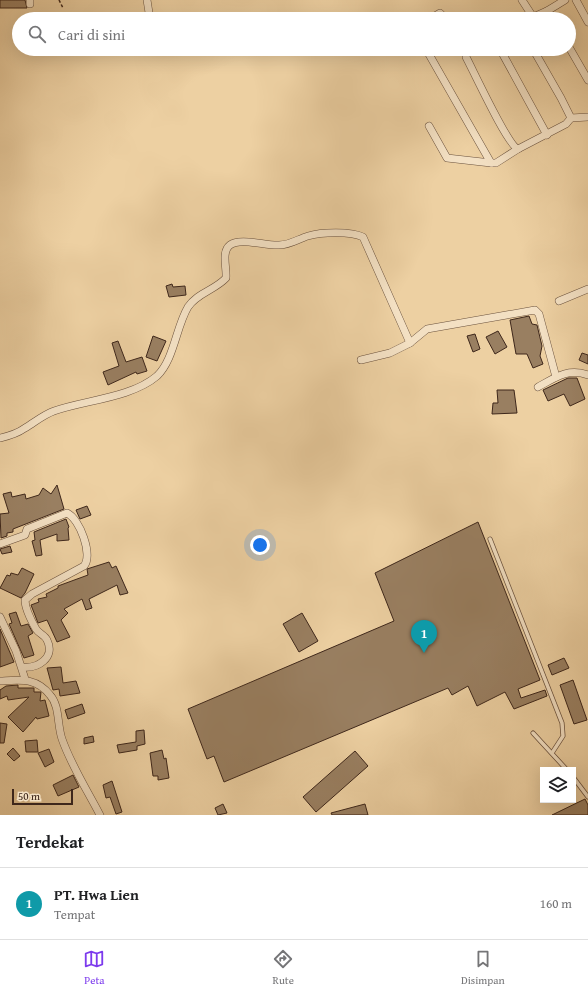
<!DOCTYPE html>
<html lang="id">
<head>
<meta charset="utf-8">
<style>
  :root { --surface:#fff; --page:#f2f2f2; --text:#202124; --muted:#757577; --line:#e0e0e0; --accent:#7c3aed }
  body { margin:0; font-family:"Gentium Book Plus",serif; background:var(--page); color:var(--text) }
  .controls { position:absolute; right:12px; bottom:12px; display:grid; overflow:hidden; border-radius:0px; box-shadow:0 4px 16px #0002 }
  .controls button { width:36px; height:36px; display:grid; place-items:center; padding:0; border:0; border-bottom:1px solid var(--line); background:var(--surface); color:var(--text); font:20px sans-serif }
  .scale { position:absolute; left:12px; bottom:10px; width:61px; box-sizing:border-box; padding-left:4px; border:2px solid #3e271b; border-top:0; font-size:11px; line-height:14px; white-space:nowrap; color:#3e271b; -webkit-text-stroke:3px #f3e0c3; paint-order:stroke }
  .you { position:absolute; left:260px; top:545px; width:14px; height:14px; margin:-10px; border:3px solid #fff; border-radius:50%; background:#1a73e8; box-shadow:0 0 0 6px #1a73e833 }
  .badge { display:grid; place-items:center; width:26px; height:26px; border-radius:50%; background:var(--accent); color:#fff; font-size:13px; font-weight:700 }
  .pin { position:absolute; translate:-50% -33px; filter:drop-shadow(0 1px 2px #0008) }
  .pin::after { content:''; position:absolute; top:21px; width:14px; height:12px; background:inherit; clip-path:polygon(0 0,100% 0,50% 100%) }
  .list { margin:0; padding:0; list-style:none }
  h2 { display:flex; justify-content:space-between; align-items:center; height:52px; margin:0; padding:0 16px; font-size:17px }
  h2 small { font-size:13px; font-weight:400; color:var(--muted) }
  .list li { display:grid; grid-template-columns:26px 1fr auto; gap:12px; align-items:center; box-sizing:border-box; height:72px; padding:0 16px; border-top:1px solid var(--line) }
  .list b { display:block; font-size:15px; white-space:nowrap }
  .list p { margin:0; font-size:13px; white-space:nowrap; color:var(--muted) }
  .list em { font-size:13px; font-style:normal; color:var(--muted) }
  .icon { flex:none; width:22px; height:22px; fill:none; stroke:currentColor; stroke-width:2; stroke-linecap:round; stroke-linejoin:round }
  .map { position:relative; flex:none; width:588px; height:815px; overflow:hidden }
  .search { position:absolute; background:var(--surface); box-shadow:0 4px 16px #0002; left:12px; right:12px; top:12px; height:44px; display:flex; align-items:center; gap:10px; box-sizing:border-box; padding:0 14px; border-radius:22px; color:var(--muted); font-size:15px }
  .sheet { height:124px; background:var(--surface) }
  nav { display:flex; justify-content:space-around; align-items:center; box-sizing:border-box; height:56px; border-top:1px solid var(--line); background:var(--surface); font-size:11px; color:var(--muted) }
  nav a { display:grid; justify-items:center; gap:2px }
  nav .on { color:var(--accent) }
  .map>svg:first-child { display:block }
  .building { fill:#997f61; stroke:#3e271b }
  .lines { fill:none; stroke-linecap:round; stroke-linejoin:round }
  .service-casing { stroke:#6a513d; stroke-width:5 }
  .minor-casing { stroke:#6a513d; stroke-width:8 }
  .path { stroke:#3e271b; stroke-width:1.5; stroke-dasharray:3 2; stroke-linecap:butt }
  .service { stroke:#f3e0c3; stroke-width:3.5 }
  .minor { stroke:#f3e0c3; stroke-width:7 }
</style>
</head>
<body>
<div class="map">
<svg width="588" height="815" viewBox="0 0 588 815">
  <rect width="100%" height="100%" fill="#edd0a2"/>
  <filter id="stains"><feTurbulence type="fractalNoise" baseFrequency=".005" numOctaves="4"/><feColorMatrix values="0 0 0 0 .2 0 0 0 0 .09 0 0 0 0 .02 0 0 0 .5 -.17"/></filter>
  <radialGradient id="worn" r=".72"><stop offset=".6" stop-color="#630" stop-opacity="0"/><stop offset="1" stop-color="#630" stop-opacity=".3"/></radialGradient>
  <g class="building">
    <path d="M 0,0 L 25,0 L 27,8 L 0,8 Z"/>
    <path d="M 172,284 L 173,287 L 185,286 L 186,295 L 169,297 L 166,286 Z"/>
    <path d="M 529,316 L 532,324 L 537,325 L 542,346 L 540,356 L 543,364 L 533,368 L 527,354 L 516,354 L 510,320 Z"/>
    <path d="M 498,331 L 507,347 L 495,354 L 486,337 Z"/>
    <path d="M 475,334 L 480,349 L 473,352 L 467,336 Z"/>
    <path d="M 153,336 L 166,341 L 157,361 L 146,357 Z"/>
    <path d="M 118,341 L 126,362 L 142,357 L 147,371 L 137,374 L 136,372 L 108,385 L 103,372 L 119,366 L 112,343 Z"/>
    <path d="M 582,353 L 588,355 L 588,364 L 579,360 Z"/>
    <path d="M 568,378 L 577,378 L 585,399 L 570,406 L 564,394 L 548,401 L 543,390 Z"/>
    <path d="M 497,390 L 514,390 L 517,413 L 492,414 L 493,403 L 498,403 Z"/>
    <path d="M 57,485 L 64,509 L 13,529 L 13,532 L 7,533 L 7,536 L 1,538 L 0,514 L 9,513 L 3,494 L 11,492 L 12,497 L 25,494 L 26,499 L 39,495 L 43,488 L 51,494 Z"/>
    <path d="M 87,506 L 91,515 L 80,519 L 76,510 Z"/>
    <path d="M 66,519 L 69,527 L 68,528 L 69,540 L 57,541 L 57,534 L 40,540 L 42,555 L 36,556 L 32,541 L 35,540 L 34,532 Z"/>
    <path d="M 478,522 L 540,680 L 518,689 L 521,698 L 545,690 L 547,696 L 514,709 L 505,692 L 477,706 L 468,686 L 452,695 L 448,688 L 224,782 L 214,756 L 207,759 L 188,709 L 394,621 L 375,573 Z"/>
    <path d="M 10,546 L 12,552 L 2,554 L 0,549 Z"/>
    <path d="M 109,562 L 112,568 L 116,566 L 128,593 L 120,595 L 117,585 L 89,599 L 92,608 L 86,610 L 82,599 L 64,609 L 68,613 L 61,620 L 70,637 L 57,642 L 47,620 L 38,623 L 31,605 L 39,602 L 38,599 L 47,597 L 46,594 L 58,588 L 58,586 L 88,575 L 87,569 Z"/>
    <path d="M 22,568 L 34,574 L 25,593 L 21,598 L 0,588 L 7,575 L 10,576 L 11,573 L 18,575 Z"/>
    <path d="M 16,612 L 21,626 L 28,624 L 33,633 L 28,636 L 34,655 L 24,658 L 9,624 L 12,623 L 9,614 Z"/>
    <path d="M 302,613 L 318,641 L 299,652 L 283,624 Z"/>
    <path d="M 0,629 L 14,662 L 0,667 Z"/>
    <path d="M 564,658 L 569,668 L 552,675 L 548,665 Z"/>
    <path d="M 61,667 L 63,683 L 76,681 L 80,693 L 60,696 L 59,689 L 53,690 L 47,668 Z"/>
    <path d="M 573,680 L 587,720 L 574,724 L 560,685 Z"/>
    <path d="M 18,685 L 18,688 L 34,688 L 34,692 L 41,692 L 40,701 L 45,700 L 49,716 L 37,719 L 36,717 L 23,732 L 8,717 L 29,697 L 8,700 L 7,696 L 0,699 L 0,690 L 6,686 Z"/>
    <path d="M 82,704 L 85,713 L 68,719 L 65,710 Z"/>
    <path d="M 0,723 L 7,724 L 4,743 L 0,743 Z"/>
    <path d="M 144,730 L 145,744 L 137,746 L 137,750 L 119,753 L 117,745 L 136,742 L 136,731 Z"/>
    <path d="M 93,736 L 94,742 L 84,744 L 84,738 Z"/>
    <path d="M 37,740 L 38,752 L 26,752 L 25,741 Z"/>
    <path d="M 13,748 L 20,756 L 14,761 L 7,754 Z"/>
    <path d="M 49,749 L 54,762 L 45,767 L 38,753 Z"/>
    <path d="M 162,750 L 164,759 L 166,758 L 169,778 L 158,780 L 158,776 L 153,776 L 150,753 Z"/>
    <path d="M 355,751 L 368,766 L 316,812 L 303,797 Z"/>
    <path d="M 73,775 L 79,787 L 58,796 L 53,785 Z"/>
    <path d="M 112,781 L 122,812 L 116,814 L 110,797 L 106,798 L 103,785 Z"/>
    <path d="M 585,799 L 588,805 L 588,815 L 552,815 Z"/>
    <path d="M 223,804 L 227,813 L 218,815 L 215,808 Z"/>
    <path d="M 365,804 L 368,815 L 332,815 L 331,813 Z"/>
  </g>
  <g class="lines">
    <defs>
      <g id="service">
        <path d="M 490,539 L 562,723 L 563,736 L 552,753"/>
        <path d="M 533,733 L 567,770"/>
        <path d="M 573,777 L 588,797"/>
      </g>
      <g id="minor">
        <path d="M 147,0 L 150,19"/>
        <path d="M 522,0 L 533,17"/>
        <path d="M 576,0 L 588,22"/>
        <path d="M 30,4 L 30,0"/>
        <path d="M 547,11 L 552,19"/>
        <path d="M 430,19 L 440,13 L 446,19"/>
        <path d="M 529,19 L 547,11 L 565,0"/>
        <path d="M 569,47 L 588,80"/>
        <path d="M 426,49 L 491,163 L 496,163 L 518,149"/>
        <path d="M 467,49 L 466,57 C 473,70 508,146 518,149 L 566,124 L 571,118 L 561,98 L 533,49"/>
        <path d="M 500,49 L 547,135"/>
        <path d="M 571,118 L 588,117"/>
        <path d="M 429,126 L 447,158 L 491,163"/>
        <path d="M 559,301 L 588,289"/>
        <path d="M 361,360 L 390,353 L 410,343 L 427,329 L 535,310 L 539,314 L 556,377"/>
        <path d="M 538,387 C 556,377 568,368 588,375"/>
        <path d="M 0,438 C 9,436 18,433 25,428 C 35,422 43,415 54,411 C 85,400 131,398 157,376 C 174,360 176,327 188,307 C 197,293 215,290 226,278 C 227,268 221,252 230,245 C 240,237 266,246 279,245 C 290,245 298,239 308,236 C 321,232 351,231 363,237 L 410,343"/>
        <path d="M 0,544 L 25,535 L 27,529 L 67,513 C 80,519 93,555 84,566 L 32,594 L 25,600 C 25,609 32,622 36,629 C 39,634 45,635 47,640 C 56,658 37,669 22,667"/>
        <path d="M 0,617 L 16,651 L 25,679"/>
        <path d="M 0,681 C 20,680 36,677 50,695 C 60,706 57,725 62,739 C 71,765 87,790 100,815"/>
      </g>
    </defs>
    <use href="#service" class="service-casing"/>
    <use href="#minor" class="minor-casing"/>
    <path class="path" d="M 59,0 L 63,8"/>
    <use href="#service" class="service"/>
    <use href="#minor" class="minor"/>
  </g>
  <rect width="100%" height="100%" filter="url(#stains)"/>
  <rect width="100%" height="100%" fill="url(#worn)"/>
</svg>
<div class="controls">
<button><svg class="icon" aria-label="layers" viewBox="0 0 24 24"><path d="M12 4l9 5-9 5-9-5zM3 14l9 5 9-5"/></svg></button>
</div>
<div class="scale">50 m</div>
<div class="you"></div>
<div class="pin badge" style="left:424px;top:653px;background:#0f9aa8">1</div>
<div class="search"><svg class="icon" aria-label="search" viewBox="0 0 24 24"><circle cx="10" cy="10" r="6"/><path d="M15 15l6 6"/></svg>Cari di sini</div>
</div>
<section class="sheet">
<h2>Terdekat<small></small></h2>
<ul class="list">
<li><span class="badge" style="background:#0f9aa8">1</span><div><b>PT. Hwa Lien</b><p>Tempat</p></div><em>160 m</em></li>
</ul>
</section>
<nav>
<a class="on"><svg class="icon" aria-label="map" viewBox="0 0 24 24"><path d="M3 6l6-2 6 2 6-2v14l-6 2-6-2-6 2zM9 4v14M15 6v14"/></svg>Peta</a>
<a><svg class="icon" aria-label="directions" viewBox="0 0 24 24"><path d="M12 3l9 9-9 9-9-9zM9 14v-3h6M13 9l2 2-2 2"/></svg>Rute</a>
<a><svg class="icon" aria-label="saved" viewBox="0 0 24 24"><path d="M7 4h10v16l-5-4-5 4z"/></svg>Disimpan</a>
</nav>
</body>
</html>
